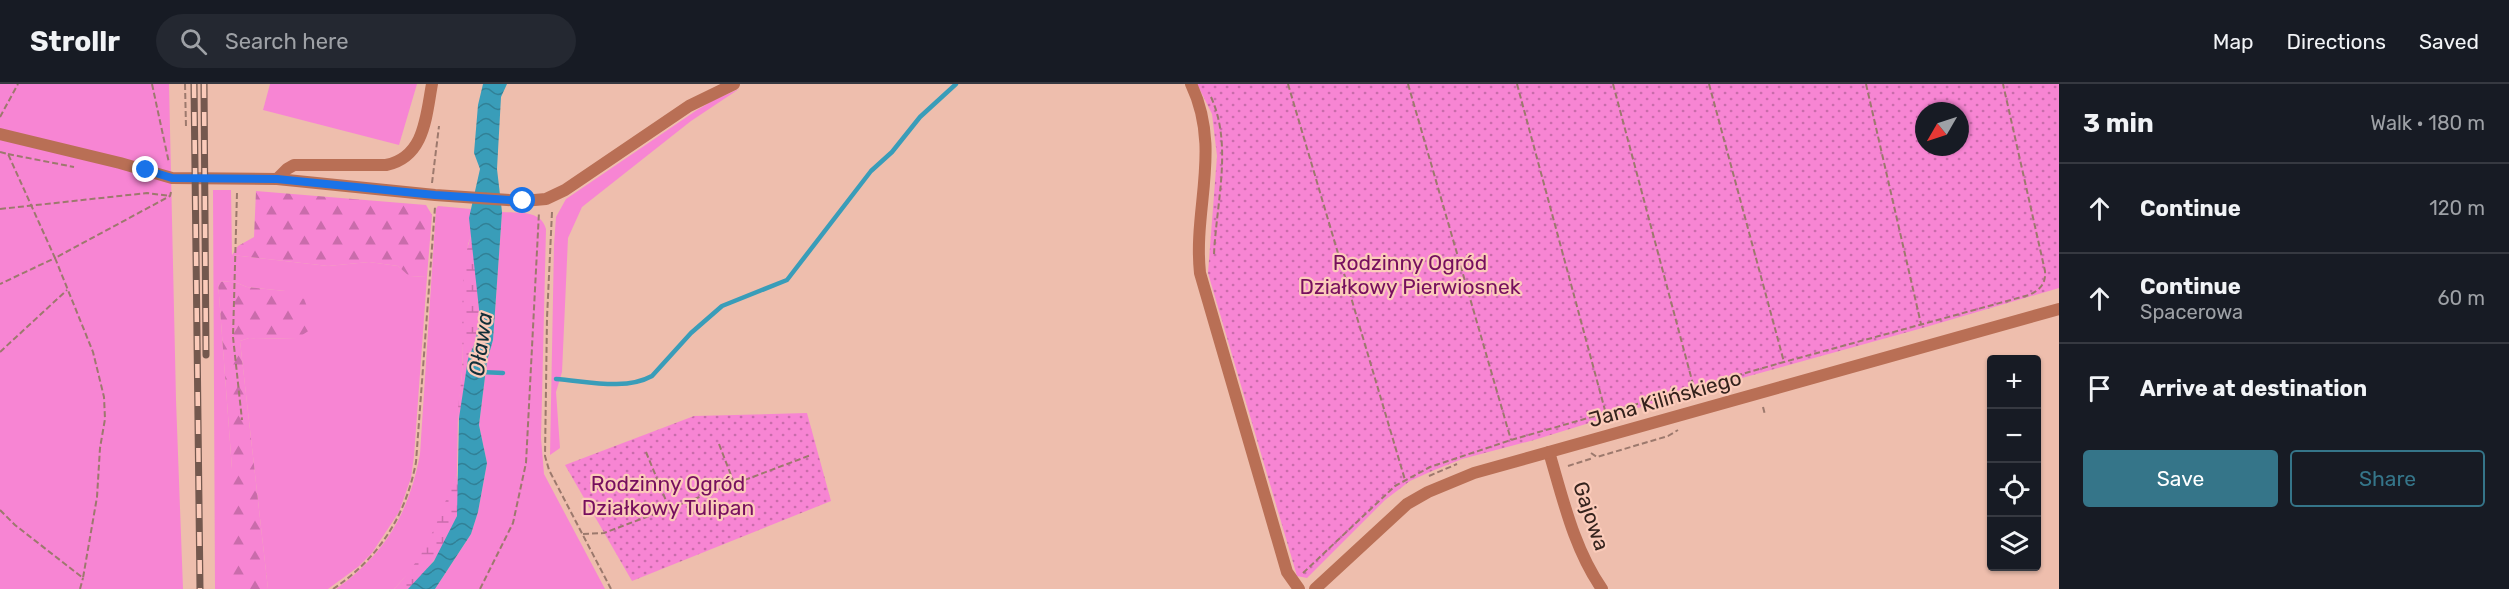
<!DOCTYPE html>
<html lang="en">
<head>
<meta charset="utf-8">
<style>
  :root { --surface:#171b24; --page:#242831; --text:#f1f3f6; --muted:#9ea1a6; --line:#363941; --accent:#357589 }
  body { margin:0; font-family:Rubik,sans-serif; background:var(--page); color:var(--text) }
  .controls { position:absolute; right:18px; bottom:18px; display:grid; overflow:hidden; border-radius:6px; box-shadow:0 2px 4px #0004 }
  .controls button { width:54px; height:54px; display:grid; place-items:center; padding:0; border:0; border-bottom:2px solid var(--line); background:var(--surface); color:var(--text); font:30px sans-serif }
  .compass { position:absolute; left:1915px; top:18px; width:54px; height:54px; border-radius:50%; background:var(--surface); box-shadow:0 2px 4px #0004; rotate:231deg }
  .stop { position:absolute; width:18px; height:18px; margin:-14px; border:4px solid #1a73e8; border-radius:50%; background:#fff }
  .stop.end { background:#1a73e8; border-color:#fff; box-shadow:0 2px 6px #0008 }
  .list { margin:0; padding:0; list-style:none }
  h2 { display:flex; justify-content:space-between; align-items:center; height:78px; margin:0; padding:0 24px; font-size:26px }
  h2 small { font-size:20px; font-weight:400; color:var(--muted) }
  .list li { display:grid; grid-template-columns:39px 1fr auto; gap:18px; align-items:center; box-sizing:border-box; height:90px; padding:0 24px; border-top:2px solid var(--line) }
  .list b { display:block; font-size:22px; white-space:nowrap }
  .list p { margin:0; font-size:20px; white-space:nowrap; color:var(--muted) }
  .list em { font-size:20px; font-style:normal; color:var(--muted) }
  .actions { display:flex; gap:12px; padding:18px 24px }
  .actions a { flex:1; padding:14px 0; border:2px solid var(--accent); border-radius:6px; text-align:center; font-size:21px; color:var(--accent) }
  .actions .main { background:var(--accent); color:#fff }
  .icon { flex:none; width:33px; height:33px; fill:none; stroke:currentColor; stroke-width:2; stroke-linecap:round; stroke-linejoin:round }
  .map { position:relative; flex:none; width:2059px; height:505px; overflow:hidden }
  header { display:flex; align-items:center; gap:36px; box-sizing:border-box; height:84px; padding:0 30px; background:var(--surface); border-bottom:2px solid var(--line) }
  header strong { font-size:28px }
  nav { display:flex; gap:33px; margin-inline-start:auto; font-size:21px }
  .search { width:420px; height:54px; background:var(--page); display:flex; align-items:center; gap:15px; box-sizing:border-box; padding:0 21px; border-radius:33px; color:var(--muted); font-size:22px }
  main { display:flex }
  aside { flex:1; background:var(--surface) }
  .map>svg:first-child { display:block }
  .green { fill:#f785d3 }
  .forest { fill:url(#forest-firs) }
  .wetland { fill:url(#wetland-marsh) }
  .garden { fill:url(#garden-dots); fill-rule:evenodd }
  .water { fill:url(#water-waves) }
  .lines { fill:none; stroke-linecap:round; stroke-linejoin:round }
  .stream { stroke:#399db9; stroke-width:4.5 }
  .path { stroke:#9c796d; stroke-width:2; stroke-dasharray:6 3; stroke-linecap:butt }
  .minor { stroke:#b96f55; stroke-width:12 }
  .tertiary { stroke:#b96f55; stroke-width:12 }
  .rail-casing { stroke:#74584e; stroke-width:7 }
  .rail { stroke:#fbcbba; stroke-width:4.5; stroke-dasharray:14; stroke-linecap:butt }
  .route { stroke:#1a73e8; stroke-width:8 }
  .labels { text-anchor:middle; stroke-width:4.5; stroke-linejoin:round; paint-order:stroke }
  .park-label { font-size:21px; fill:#770f5e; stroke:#fbcbba }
  .street-label { font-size:21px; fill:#35231d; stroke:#fbcbba }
  .water-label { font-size:22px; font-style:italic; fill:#112f39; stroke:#fbcbba }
</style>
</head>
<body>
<header>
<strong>Strollr</strong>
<div class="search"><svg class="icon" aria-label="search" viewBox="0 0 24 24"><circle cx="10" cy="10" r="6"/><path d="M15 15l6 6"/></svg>Search here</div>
<nav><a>Map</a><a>Directions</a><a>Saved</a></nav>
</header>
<main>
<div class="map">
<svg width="2059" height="505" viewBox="0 0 2059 505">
  <defs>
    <pattern id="forest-firs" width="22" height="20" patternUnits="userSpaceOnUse" patternTransform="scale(1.5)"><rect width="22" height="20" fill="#f785d3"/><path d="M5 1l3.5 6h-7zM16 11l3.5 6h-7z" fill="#c96cab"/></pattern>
    <pattern id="wetland-marsh" width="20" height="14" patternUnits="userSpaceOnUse" patternTransform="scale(1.5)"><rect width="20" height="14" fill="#f785d3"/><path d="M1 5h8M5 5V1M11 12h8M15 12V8" fill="none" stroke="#c96cab"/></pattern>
    <pattern id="garden-dots" width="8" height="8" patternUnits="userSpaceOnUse" patternTransform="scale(1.5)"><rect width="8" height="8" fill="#f785d3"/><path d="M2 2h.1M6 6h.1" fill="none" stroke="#c96cab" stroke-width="1.8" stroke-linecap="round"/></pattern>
    <pattern id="water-waves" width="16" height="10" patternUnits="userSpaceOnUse" patternTransform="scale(1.5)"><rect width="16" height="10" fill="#399db9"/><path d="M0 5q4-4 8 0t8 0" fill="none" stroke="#318096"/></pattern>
  </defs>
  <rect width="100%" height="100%" fill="#eebead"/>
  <g class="green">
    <path d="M 0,0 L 169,0 L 176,316 L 183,505 L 0,505 Z"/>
    <path d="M 270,0 L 417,0 L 399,61 L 263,26 Z"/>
    <path d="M 739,5 L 691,37 L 582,123 L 568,154 L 562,288 L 556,308 L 560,364 L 550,371 L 554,161 L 556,133 L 566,115 L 697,26 L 714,16 Z"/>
    <path d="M 213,106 L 231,106 L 232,171 L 328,182 L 369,178 L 398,182 L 410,192 L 427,193 L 414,372 L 411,394 L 399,428 L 372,469 L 358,483 L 328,505 L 268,505 L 240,257 L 249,254 L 296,255 L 285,207 L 247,203 L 232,197 L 218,198 L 232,385 L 232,505 L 215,505 Z"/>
    <path d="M 438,122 L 471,125 L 472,150 L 468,160 L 465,193 L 462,288 L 458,330 L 457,390 L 433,451 L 414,483 L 394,505 L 336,505 C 385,470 409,429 420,370 L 436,125 Z"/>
    <path d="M 502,128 C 519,129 541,126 546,145 L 541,354 L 544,390 L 605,505 L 435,505 L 471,450 L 478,428 L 487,379 L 479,341 L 487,277 L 493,256 Z"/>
  </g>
  <g class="forest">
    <path d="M 256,107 L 426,121 L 432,131 L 427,193 L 409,192 L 398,182 L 369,178 L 328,182 L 232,171 L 238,162 L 254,153 Z"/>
    <path d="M 232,197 L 247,203 L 285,207 L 304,215 L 312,235 L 310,246 L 296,255 L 249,254 L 240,257 L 268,505 L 232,505 L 232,385 L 218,198 Z"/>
  </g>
  <g class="wetland">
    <path d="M 472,150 L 480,234 L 475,259 L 468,275 L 459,339 C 456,322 461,306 462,288 C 464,252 458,181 472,150 Z"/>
    <path d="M 457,390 C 458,403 460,419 457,432 C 450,459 428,487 408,505 L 394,505 C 431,466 436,437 457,390 Z"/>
  </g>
  <g class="garden">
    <path d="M 1197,0 L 2059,0 L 2059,204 L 1926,243 L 1677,312 L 1534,356 L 1462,375 L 1432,387 L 1410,397 L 1385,416 L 1307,494 L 1297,492 L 1208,189 L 1217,72 L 1212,30 ZM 1924,27 L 1960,27 L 1960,63 L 1924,63 Z"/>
    <path d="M 807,329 L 831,417 L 632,497 L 565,381 L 694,332 Z"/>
  </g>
  <path class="water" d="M 483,0 L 507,0 L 501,13 L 497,85 L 502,128 L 493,256 L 487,277 L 479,341 L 487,379 L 478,428 L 471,450 L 435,505 L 408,505 L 434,477 L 457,432 L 459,334 L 468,275 L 475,259 L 480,234 L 469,134 L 480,85 L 474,69 L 478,21 Z"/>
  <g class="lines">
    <g class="stream">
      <path d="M 481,288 L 503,289"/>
      <path d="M 556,295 C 586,297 625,307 652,292 L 691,249 L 722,222 L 787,196 L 871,87 L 892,68 L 920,33 L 956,0"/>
    </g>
    <g class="path">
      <path d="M 152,0 L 169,79"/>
      <path d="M 185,0 L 186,43"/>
      <path d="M 1288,0 L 1405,396"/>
      <path d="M 1408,0 L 1511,356"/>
      <path d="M 1517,0 L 1606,330"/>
      <path d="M 1613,0 L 1694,304"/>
      <path d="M 1709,0 L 1784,278"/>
      <path d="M 1866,0 L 1921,240"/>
      <path d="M 1211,13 C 1233,61 1216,120 1214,171"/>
      <path d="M 0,33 L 18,0"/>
      <path d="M 0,68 L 8,70 L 55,174 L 0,200"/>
      <path d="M 8,70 L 74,83"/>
      <path d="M 432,99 L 439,42"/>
      <path d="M 237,109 L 233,253 L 242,336"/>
      <path d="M 0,125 L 147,109 L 170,112"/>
      <path d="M 552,128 L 547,234 L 545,372 L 549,386 L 611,505"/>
      <path d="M 0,268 L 67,206"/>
      <path d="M 1763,323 L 1765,331"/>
      <path d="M 719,360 L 734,399"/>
      <path d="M 646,368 L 669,424"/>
      <path d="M 1591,369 L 1597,373 L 1668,352 L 1678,346"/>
      <path d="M 1568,382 L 1593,374"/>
      <path d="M 1429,392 L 1457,380"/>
      <path d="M 0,426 L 15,441 L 83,494 L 97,413 L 100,364 L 105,335 L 104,313 L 93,268 L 55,174 L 170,112 L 171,108"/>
      <path d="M 583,450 L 604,449 L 811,371"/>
      <path d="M 1303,489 L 1395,402 L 1430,383 L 1511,356 L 1784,278 L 2029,211 C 2040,206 2046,200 2045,187 L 2003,0"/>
      <path d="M 80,505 L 83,494"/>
      <path d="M 333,505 C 378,475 406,432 416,378 L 435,123"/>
      <path d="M 480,505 L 513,439 L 526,379 L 539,128"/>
    </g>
    <g class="minor">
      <path d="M 1191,0 C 1222,65 1193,124 1200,189 L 1287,488 L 1299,505"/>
      <path d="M 0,50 L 120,79 L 172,94 L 277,95 L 435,111 L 523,117 L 546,115 L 565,106 L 689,22 L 734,0"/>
      <path d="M 277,95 L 287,85 L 294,81 L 386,81 C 425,73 426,32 432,0"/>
      <path d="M 1549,368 C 1563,415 1574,465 1602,505"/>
    </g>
    <path class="tertiary" d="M 1315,505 L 1407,420 L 1428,408 L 1474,389 L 2059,225"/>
    <defs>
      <g id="rail">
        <path d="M 194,0 L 200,505"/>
        <path d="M 204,0 L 206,271"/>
      </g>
    </defs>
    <use href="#rail" class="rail-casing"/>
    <use href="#rail" class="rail"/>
  </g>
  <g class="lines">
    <path class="route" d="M 146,86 L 172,94 L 277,95 L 435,111 L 523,117"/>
  </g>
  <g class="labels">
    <g class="park-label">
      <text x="1410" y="186">Rodzinny Ogród<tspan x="1410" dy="24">Działkowy Pierwiosnek</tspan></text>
      <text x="668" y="407">Rodzinny Ogród<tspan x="668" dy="24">Działkowy Tulipan</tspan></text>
    </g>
    <g class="street-label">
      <text transform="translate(1665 315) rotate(-16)" y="7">Jana Kilińskiego</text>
      <text transform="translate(1591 432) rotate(71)" y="7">Gajowa</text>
    </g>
    <g class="water-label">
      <text transform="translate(480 260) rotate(-82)" y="8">Oława</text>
    </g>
  </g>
</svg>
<div class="controls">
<button>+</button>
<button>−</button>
<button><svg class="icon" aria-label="locate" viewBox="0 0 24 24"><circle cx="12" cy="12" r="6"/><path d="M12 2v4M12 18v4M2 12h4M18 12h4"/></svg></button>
<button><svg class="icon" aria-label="layers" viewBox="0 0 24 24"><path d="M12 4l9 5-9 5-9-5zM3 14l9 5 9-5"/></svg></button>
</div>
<svg class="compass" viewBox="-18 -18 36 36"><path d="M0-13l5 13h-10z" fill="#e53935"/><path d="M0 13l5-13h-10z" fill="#9ea1a6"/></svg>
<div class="stop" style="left:523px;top:117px"></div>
<div class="stop end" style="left:146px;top:86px"></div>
</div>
<aside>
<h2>3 min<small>Walk · 180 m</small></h2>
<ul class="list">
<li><svg class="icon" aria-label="ahead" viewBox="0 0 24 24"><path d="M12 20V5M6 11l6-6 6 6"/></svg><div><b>Continue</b></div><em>120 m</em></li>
<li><svg class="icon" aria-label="ahead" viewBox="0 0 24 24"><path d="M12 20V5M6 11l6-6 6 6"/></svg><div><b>Continue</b><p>Spacerowa</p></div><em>60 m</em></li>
<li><svg class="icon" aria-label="arrive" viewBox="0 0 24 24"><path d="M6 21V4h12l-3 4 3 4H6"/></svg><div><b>Arrive at destination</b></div></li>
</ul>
<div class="actions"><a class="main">Save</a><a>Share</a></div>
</aside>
</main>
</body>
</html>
